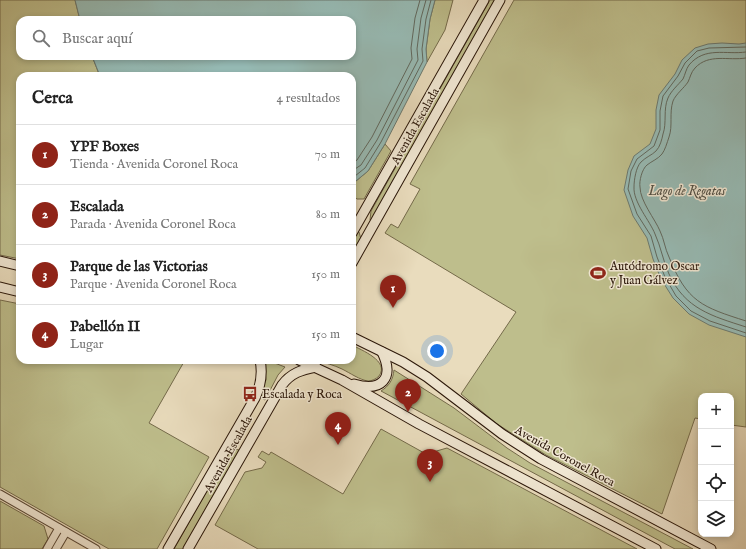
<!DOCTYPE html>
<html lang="es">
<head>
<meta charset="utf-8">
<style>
  :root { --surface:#fff; --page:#f2f2f2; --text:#222; --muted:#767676; --line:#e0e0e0; --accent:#8f2418 }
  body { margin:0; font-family:"IM FELL English",serif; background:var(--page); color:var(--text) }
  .controls { position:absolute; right:12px; bottom:12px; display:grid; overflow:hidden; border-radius:8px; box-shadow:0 2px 6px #0003 }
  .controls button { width:36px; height:36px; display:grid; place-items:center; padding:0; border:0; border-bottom:1px solid var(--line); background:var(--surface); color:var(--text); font:20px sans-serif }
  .you { position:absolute; left:437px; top:351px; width:14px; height:14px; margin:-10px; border:3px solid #fff; border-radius:50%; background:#1a73e8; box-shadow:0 0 0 6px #1a73e833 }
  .badge { display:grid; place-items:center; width:26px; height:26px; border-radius:50%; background:var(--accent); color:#fff; font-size:13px; font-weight:700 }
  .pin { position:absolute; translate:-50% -33px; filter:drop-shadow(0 1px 2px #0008) }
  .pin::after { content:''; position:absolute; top:21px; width:14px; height:12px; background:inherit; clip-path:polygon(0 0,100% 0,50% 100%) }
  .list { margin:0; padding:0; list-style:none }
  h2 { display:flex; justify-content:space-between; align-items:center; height:52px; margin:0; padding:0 16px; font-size:17px }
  h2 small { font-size:13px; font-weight:400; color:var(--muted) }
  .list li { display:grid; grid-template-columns:26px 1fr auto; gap:12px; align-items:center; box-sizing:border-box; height:60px; padding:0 16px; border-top:1px solid var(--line) }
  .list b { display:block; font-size:15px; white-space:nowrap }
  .list p { margin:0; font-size:13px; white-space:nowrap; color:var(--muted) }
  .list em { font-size:13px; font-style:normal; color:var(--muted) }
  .icon { flex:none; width:22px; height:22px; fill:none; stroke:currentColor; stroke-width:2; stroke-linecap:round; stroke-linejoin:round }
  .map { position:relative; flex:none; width:746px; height:549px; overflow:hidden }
  .search { position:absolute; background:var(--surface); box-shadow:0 2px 6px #0003; left:16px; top:16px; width:340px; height:44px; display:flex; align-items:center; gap:10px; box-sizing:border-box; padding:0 14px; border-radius:12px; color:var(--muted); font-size:15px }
  .panel { position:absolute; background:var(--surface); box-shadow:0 2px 6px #0003; left:16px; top:72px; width:340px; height:292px; border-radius:12px }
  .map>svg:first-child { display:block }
  .green { fill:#bebe8c; stroke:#746a4a }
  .water { fill:#97bbb5; stroke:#6b7970 }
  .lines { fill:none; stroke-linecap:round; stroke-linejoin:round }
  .shore { stroke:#60685e; stroke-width:1 }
  .street-casing { stroke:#594735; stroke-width:9 }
  .secondary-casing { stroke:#291508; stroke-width:11 }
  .street { stroke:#f1e8d4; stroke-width:7 }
  .secondary { stroke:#f1e8d4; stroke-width:9 }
  .labels { text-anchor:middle; stroke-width:3; stroke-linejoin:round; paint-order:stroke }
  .street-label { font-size:12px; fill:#291508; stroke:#f1e8d4 }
  .poi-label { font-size:12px; fill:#291508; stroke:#f1e8d4; text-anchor:start }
  .water-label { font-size:13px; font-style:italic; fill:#504f45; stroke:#f1e8d4 }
</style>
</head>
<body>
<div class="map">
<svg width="746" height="549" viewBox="0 0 746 549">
  <rect width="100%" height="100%" fill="#e9dcbd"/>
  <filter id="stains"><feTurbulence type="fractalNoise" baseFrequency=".005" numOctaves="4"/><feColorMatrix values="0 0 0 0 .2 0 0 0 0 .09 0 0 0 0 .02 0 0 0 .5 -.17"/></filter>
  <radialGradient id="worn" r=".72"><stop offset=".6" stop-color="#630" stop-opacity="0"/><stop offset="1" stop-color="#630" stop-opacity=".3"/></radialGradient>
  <g class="green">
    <path d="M 0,0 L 75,0 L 80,20 L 20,20 L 20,56 L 92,56 L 99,74 L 98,76 L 20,76 L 20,259 L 0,255 Z"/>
    <path d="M 435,0 L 453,0 L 445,30 L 427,62 L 426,49 L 430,19 Z"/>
    <path d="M 490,0 L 496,0 L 372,220 L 370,220 L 371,211 Z"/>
    <path d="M 514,0 L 746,0 L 746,427 L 731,425 L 731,396 L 701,396 L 701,419 L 695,418 L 662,514 L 546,455 L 497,424 L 461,394 L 516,312 L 385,233 L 391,224 L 398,228 L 420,189 L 410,184 Z"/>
    <path d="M 385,144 L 391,151 L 364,199 L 357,199 L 352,195 L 352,180 L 356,181 L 368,171 Z"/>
    <path d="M 357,232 L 359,232 L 361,239 L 352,253 L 352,240 Z"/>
    <path d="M 0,300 L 20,304 L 20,360 L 185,360 L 149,423 L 209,457 L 157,549 L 109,549 L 0,487 Z"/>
    <path d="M 352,345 C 361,350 390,361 379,376 C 376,379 372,381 368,381 C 360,380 350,373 342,369 C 334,365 325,363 316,360 L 352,360 Z"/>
    <path d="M 264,362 L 272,362 L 285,367 L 278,375 L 265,400 L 258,396 L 266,380 Z"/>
    <path d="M 394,370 L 454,408 L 507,448 L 530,463 L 693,549 L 675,549 L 381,391 C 389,386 393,380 394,370 Z"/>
    <path d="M 381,429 L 426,454 L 447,448 L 637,549 L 258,549 L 215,525 L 245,472 L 262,468 L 266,462 L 258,457 L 262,451 L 269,455 L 271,452 L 343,494 Z"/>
    <path d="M 231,448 L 239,450 L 183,549 L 174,549 Z"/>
    <path d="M 0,501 L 44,526 L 48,539 L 42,549 L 0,549 Z"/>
  </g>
  <g class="water">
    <path d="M 75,0 L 435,0 L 430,19 L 426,49 L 427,62 L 385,144 L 368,171 L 356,181 L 352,180 L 352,76 L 100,76 L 92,56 L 352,56 L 352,20 L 80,20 Z"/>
    <path d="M 722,43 L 739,44 L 746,43 L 746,337 L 709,325 L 689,314 L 673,298 L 661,279 L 653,259 L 647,238 L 633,216 L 624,190 L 628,170 L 634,156 L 650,144 L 656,129 L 656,110 L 659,95 L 675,74 L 682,60 L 695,48 L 708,44 Z"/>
  </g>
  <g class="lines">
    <g class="shore">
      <path d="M 746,47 L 709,48 L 697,51 L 685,63 L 678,76 L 663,96 L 660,111 L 660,130 L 654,146 L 637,159 L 631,171 L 628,189 L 637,214 L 651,236 L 657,257 L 665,277 L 676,296 L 691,311 L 710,321 L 746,333"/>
      <path d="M 746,52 C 726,55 705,46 689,65 C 686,69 685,75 683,79 C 678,85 671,91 668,98 C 663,109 667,123 663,134 C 662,139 660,147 656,151 C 652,155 646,157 641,162 C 636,167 634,180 634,187 C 633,202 650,221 655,234 C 661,247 663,261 669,274 C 685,309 712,316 746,327"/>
      <path d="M 746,58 C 728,61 709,53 695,68 C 691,72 690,78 688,82 C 684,88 676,94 673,101 C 669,113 673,126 669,137 C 667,143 665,150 662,154 C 658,159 652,161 647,165 C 642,169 639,181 640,187 C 640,201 655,219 660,231 C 664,239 665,249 669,257 C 687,302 702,307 746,321"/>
      <path d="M 352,164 L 357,160 L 372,137 L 412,59 L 411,48 L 415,18 L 420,0"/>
      <path d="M 352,171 L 361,165 L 377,140 L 418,60 L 417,49 L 421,18 L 426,0"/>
      <path d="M 352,176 L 355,176 L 365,168 L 381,142 L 423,61 L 422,49 L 426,19 L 431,0"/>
    </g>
    <defs>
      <g id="street">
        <path d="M 0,494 L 96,549"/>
        <path d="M 47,549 L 59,528"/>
        <path d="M 56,549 L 66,532"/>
      </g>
      <g id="secondary">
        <path d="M 352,233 L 484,0"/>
        <path d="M 0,261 L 20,266"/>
        <path d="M 352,263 L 500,0"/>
        <path d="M 0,287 L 20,292"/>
        <path d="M 352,337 L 403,362 L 427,377 L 502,434 L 541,459 L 711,549"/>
        <path d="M 299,360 L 342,380 L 419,424 L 656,549"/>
        <path d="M 354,384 C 381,392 395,379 382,352"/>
        <path d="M 168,549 L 255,398 C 261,385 263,374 260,360"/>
        <path d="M 188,549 L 282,385 C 291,373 301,370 316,367"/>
      </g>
    </defs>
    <use href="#street" class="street-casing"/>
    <use href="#secondary" class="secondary-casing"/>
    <use href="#street" class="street"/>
    <use href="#secondary" class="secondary"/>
  </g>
  <defs>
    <symbol id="stadium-bare" viewBox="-9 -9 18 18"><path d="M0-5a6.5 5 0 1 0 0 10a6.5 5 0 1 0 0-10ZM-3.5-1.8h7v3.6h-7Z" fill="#8f2418" stroke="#f1e8d4" stroke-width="2.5" paint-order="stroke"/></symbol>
    <symbol id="bus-bare" viewBox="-9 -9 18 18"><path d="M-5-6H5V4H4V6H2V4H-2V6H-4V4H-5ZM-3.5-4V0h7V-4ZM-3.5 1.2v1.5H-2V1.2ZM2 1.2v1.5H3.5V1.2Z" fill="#8f2418" stroke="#f1e8d4" stroke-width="2.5" paint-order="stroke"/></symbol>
  </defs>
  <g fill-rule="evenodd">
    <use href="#stadium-bare" x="587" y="262" width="22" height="22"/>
    <use href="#bus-bare" x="239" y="383" width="22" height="22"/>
  </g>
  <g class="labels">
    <g class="street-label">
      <text transform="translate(415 126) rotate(-61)" y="4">Avenida Escalada</text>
      <text transform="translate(228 454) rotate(-61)" y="4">Avenida Escalada</text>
      <text transform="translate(565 456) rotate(29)" y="4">Avenida Coronel Roca</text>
    </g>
    <g class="poi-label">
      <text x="610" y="270">Autódromo Oscar<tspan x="610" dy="14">y Juan Gálvez</tspan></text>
      <text x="262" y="398">Escalada y Roca</text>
    </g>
    <g class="water-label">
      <text x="687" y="195">Lago de Regatas</text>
    </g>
  </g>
  <rect width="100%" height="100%" filter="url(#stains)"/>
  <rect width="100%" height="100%" fill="url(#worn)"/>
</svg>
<div class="controls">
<button>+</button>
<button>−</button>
<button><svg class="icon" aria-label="locate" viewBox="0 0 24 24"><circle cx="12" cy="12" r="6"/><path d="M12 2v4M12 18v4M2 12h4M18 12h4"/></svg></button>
<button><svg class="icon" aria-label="layers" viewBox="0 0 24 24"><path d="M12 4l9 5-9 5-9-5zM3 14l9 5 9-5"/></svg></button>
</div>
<div class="you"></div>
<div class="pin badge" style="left:393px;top:308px">1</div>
<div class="pin badge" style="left:408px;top:412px">2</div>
<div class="pin badge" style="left:430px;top:482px">3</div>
<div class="pin badge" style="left:338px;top:445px">4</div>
<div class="search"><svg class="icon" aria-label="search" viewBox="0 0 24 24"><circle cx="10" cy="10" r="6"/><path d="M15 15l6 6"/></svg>Buscar aquí</div>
<section class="panel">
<h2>Cerca<small>4 resultados</small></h2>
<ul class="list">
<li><span class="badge">1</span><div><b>YPF Boxes</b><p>Tienda · Avenida Coronel Roca</p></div><em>70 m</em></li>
<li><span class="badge">2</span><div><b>Escalada</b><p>Parada · Avenida Coronel Roca</p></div><em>80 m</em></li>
<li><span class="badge">3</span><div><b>Parque de las Victorias</b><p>Parque · Avenida Coronel Roca</p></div><em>150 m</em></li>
<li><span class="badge">4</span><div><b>Pabellón II</b><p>Lugar</p></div><em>150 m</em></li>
</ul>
</section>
</div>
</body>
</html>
